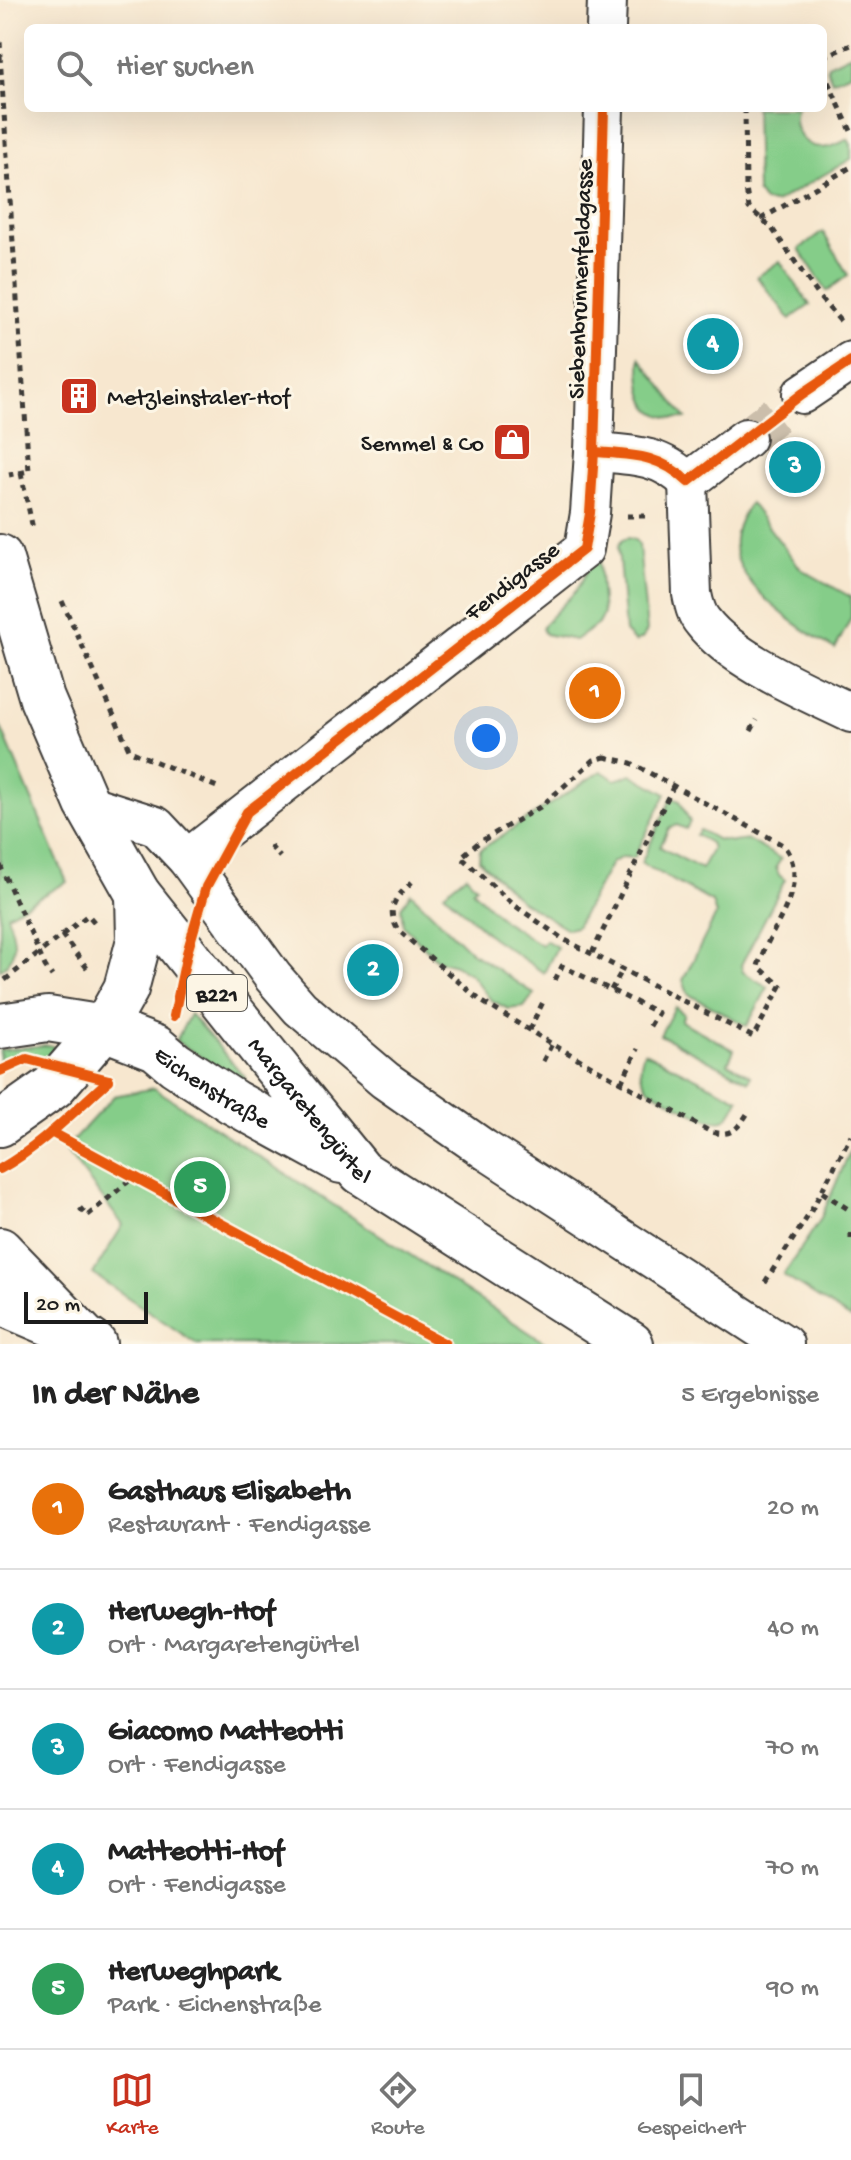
<!DOCTYPE html>
<html lang="de">
<head>
<meta charset="utf-8">
<style>
  :root { --surface:#fff; --page:#f2f2f2; --text:#222; --muted:#767676; --line:#e0e0e0; --accent:#c8321e }
  body { margin:0; font-family:"Gochi Hand",sans-serif; background:var(--page); color:var(--text) }
  .scale { position:absolute; left:24px; bottom:20px; width:124px; box-sizing:border-box; padding-left:8px; border:4px solid #1c1c1c; border-top:0; font-size:22px; line-height:28px; white-space:nowrap; color:#1c1c1c; -webkit-text-stroke:6px #fcf5e5; paint-order:stroke }
  .you { position:absolute; left:486px; top:738px; width:28px; height:28px; margin:-20px; border:6px solid #fff; border-radius:50%; background:#1a73e8; box-shadow:0 0 0 12px #1a73e833 }
  .badge { display:grid; place-items:center; width:52px; height:52px; border-radius:50%; background:var(--accent); color:#fff; font-size:26px; font-weight:700 }
  .pin { position:absolute; translate:-50% -50%; border:4px solid #fff; box-shadow:0 2px 8px #0006 }
  .list { margin:0; padding:0; list-style:none }
  h2 { display:flex; justify-content:space-between; align-items:center; height:104px; margin:0; padding:0 32px; font-size:34px }
  h2 small { font-size:26px; font-weight:400; color:var(--muted) }
  .list li { display:grid; grid-template-columns:52px 1fr auto; gap:24px; align-items:center; box-sizing:border-box; height:120px; padding:0 32px; border-top:2px solid var(--line) }
  .list b { display:block; font-size:30px; white-space:nowrap }
  .list p { margin:0; font-size:26px; white-space:nowrap; color:var(--muted) }
  .list em { font-size:26px; font-style:normal; color:var(--muted) }
  .icon { flex:none; width:44px; height:44px; fill:none; stroke:currentColor; stroke-width:2; stroke-linecap:round; stroke-linejoin:round }
  .map { position:relative; flex:none; width:851px; height:1344px; overflow:hidden }
  .search { position:absolute; background:var(--surface); box-shadow:0 8px 32px #0002; left:24px; right:24px; top:24px; height:88px; display:flex; align-items:center; gap:20px; box-sizing:border-box; padding:0 28px; border-radius:12px; color:var(--muted); font-size:30px }
  .sheet { height:704px; background:var(--surface) }
  nav { display:flex; justify-content:space-around; align-items:center; box-sizing:border-box; height:112px; border-top:2px solid var(--line); background:var(--surface); font-size:22px; color:var(--muted) }
  nav a { display:grid; justify-items:center; gap:4px }
  nav .on { color:var(--accent) }
  .map>svg:first-child { display:block }
  .green { fill:#85cd89; stroke:#507452; stroke-width:2 }
  .lines { fill:none; stroke-linecap:round; stroke-linejoin:round }
  .minor-tunnel { stroke:#cbbeab; stroke-width:38; stroke-dasharray:38 19; stroke-linecap:butt }
  .minor-casing { stroke:#3d3a37; stroke-width:42 }
  .primary-casing { stroke:#3d3a37; stroke-width:48 }
  .path { stroke:#3d3a37; stroke-width:5; stroke-dasharray:6 6; stroke-linecap:butt }
  .minor { stroke:#fff; stroke-width:38 }
  .primary { stroke:#fff; stroke-width:44 }
  .cycleway-casing { stroke:#fcf5e5; stroke-width:15 }
  .cycleway { stroke:#e8590c; stroke-width:10 }
  .labels { text-anchor:middle; stroke-width:6; stroke-linejoin:round; paint-order:stroke }
  .shield { fill:#fcf5e5; stroke:#5f5d58; stroke-width:2 }
  .shield-label { font-size:22px; font-weight:bold; fill:#1c1c1c }
  .street-label { font-size:24px; fill:#1c1c1c; stroke:#fcf5e5 }
  .poi-label { font-size:24px; fill:#1c1c1c; stroke:#fcf5e5; text-anchor:start }
</style>
</head>
<body>
<div class="map">
<svg width="851" height="1344" viewBox="0 0 851 1344">
  <rect width="100%" height="100%" fill="#fcf5e5"/>
  <filter id="ink" filterUnits="userSpaceOnUse"><feTurbulence type="fractalNoise" baseFrequency=".0125" numOctaves="2"/><feDisplacementMap in="SourceGraphic" scale="16" xChannelSelector="R" yChannelSelector="G"/><feConvolveMatrix kernelMatrix="1 2 1 2 8 2 1 2 1" color-interpolation-filters="sRGB"/></filter>
  <filter id="wash" filterUnits="userSpaceOnUse"><feTurbulence type="fractalNoise" baseFrequency=".006" numOctaves="4" result="noise"/><feDisplacementMap in="SourceGraphic" scale="32" xChannelSelector="R" yChannelSelector="G"/><feGaussianBlur stdDeviation="1.8" result="paint"/><feColorMatrix in="noise" values="0 0 0 0 0 0 0 0 0 0 0 0 0 0 0 0 0 1.4 0 .05"/><feComposite in="paint" operator="in"/></filter>
  <g filter="url(#wash)">
    <rect width="100%" height="100%" fill="#f7e7cf"/>
    <g class="green">
      <path d="M 851,54 L 851,73 L 832,81 L 827,69 L 828,65 Z"/>
      <path d="M 755,108 L 797,108 C 789,128 805,152 829,147 C 835,146 842,142 848,139 L 851,145 L 851,159 L 775,203 L 764,202 L 757,192 Z"/>
      <path d="M 823,232 L 848,275 L 827,291 L 799,249 Z"/>
      <path d="M 780,261 L 810,305 L 790,319 L 757,277 Z"/>
      <path d="M 640,358 L 686,418 C 642,421 640,395 640,358 Z"/>
      <path d="M 750,503 L 801,569 L 851,597 L 851,618 L 835,649 C 803,631 740,589 735,549 C 733,532 741,516 750,503 Z"/>
      <path d="M 628,538 L 635,540 L 639,545 L 647,631 L 642,639 L 635,642 L 625,632 L 618,547 L 622,540 Z"/>
      <path d="M 595,557 L 599,562 L 603,614 L 598,624 L 575,640 L 545,634 L 542,629 L 544,624 L 576,591 Z"/>
      <path d="M 0,725 L 67,882 L 7,915 C 15,935 20,956 0,970 Z"/>
      <path d="M 601,771 L 616,780 L 631,774 L 666,794 L 634,858 L 622,857 L 611,863 L 576,927 L 567,929 L 520,900 L 479,860 L 480,850 Z"/>
      <path d="M 672,797 L 680,801 L 690,822 L 686,829 L 677,825 L 669,828 L 660,847 L 701,869 L 712,849 L 710,843 L 696,835 L 700,830 L 716,839 L 733,842 L 748,840 L 781,859 L 776,867 L 779,875 L 785,880 L 741,965 L 743,972 L 768,987 L 747,1026 L 688,994 L 683,980 L 716,915 L 712,902 L 641,863 Z"/>
      <path d="M 466,875 L 476,886 L 472,890 L 504,921 L 541,945 L 545,940 L 557,947 L 544,973 L 491,937 L 444,893 Z"/>
      <path d="M 411,893 L 470,951 L 534,994 L 524,1007 L 508,1009 L 491,1000 L 471,975 L 455,965 L 437,960 L 403,925 L 401,907 Z"/>
      <path d="M 675,1007 L 684,1014 L 681,1021 L 734,1050 L 728,1063 L 751,1076 L 749,1081 L 660,1035 Z"/>
      <path d="M 190,1014 L 245,1077 L 243,1084 L 176,1041 Z"/>
      <path d="M 47,1045 L 53,1046 L 54,1051 L 47,1060 L 31,1054 L 0,1063 L 0,1050 Z"/>
      <path d="M 644,1052 L 739,1099 C 735,1107 731,1117 723,1120 C 707,1125 665,1097 650,1089 C 638,1077 639,1067 644,1052 Z"/>
      <path d="M 154,1088 L 547,1344 L 197,1344 L 93,1274 L 123,1225 L 65,1149 L 114,1096 Z"/>
      <path d="M 851,1149 L 851,1319 L 783,1275 L 820,1220 Z"/>
    </g>
  </g>
  <g filter="url(#ink)">
    <g class="lines">
      <path class="minor-tunnel" d="M 746,438 L 802,394"/>
      <defs>
        <g id="minor">
          <path d="M 606,28 L 607,0"/>
          <path d="M 802,394 L 851,361"/>
          <path d="M 594,452 C 632,455 660,454 688,482"/>
          <path d="M 688,482 L 692,594 C 694,604 696,614 703,622 C 732,660 808,692 851,713"/>
          <path d="M 688,482 L 746,438"/>
          <path d="M 87,804 L 156,826 L 187,859 L 273,977 L 300,1008 L 385,1080 L 484,1149 L 784,1344"/>
          <path d="M 187,859 L 584,549 L 590,513 L 594,452 L 604,108"/>
        </g>
        <g id="primary">
          <path id="s1" d="M 0,557 L 42,699 L 87,804 L 138,894 L 270,1060 L 361,1172 L 631,1344"/>
          <path id="s2" d="M 0,1026 L 48,1019 L 104,1028 L 156,1048 L 175,1064 L 233,1102 L 341,1161"/>
          <path d="M 0,1124 L 54,1086 L 104,1028 L 126,989 L 139,940 L 138,894"/>
          <path d="M 0,1250 L 84,1337 L 94,1344"/>
          <path d="M 0,1302 L 68,1331"/>
        </g>
      </defs>
      <use href="#minor" class="minor-casing"/>
      <use href="#primary" class="primary-casing"/>
      <g class="path">
        <path d="M 0,42 L 1,56"/>
        <path d="M 0,56 L 29,471 L 9,475"/>
        <path d="M 823,57 L 851,45"/>
        <path d="M 823,71 L 851,131"/>
        <path d="M 745,108 L 746,189 L 749,208 L 771,227 L 821,299 L 843,324"/>
        <path d="M 761,219 L 851,167"/>
        <path d="M 21,473 L 33,529"/>
        <path d="M 627,516 L 649,516"/>
        <path d="M 62,601 L 130,751 L 217,787"/>
        <path d="M 751,731 L 757,720"/>
        <path d="M 605,757 L 631,763 L 783,845 C 814,883 770,926 758,966 L 781,986 L 753,1037 L 563,939 L 514,905 L 461,857 L 478,843 L 540,807 L 594,760 Z"/>
        <path d="M 270,846 L 280,857"/>
        <path d="M 0,865 L 45,966 L 52,976"/>
        <path d="M 412,882 C 396,897 385,908 398,930 L 481,1001 L 552,1044 L 709,1131 C 731,1138 738,1129 749,1111"/>
        <path d="M 62,935 L 88,915 L 95,923"/>
        <path d="M 592,953 L 673,787"/>
        <path d="M 5,980 L 62,935 L 87,968"/>
        <path d="M 555,980 L 562,966 L 658,1013 L 648,1029"/>
        <path d="M 611,990 L 623,969"/>
        <path d="M 529,1030 L 544,1000"/>
        <path d="M 543,1061 L 552,1044"/>
        <path d="M 621,1083 L 638,1049"/>
        <path d="M 822,1192 L 851,1211"/>
        <path d="M 80,1208 L 87,1216 L 135,1176"/>
        <path d="M 851,1233 L 851,1242"/>
        <path d="M 765,1282 L 810,1213 L 851,1135"/>
      </g>
      <use href="#minor" class="minor"/>
      <use href="#primary" class="primary"/>
      <defs>
        <g id="cycleway">
          <path d="M 594,452 C 632,455 660,454 688,482 L 802,394 L 851,361"/>
          <path d="M 174,1016 L 187,953 L 206,887 L 247,812 L 584,549 L 590,513 L 594,452 L 604,108"/>
          <path d="M 0,1071 L 27,1059 L 109,1080"/>
          <path d="M 51,1132 L 445,1344"/>
          <path d="M 0,1169 C 41,1146 74,1111 109,1080"/>
        </g>
      </defs>
      <use href="#cycleway" class="cycleway-casing"/>
      <use href="#cycleway" class="cycleway"/>
    </g>
  </g>
  <defs>
    <symbol id="building-square" viewBox="-11 -11 22 22"><rect x="-9" y="-9" width="18" height="18" rx="4" fill="#c8321e" stroke="#fcf5e5"/><path d="M-4-6H4V6H1V3H-1V6H-4ZM-2.5-4.3h1.7v1.8h-1.7ZM.8-4.3h1.7v1.8H.8ZM-2.5-1h1.7V.8h-1.7ZM.8-1h1.7V.8H.8Z" fill="#fff"/></symbol>
    <symbol id="shop-square" viewBox="-11 -11 22 22"><rect x="-9" y="-9" width="18" height="18" rx="4" fill="#c8321e" stroke="#fcf5e5"/><path d="M-5-2.5h2.3a2.7 3.5 0 0 1 5.4 0H5L5.5 6h-11ZM-1.5-2.5h3a1.5 2.3 0 0 0-3 0Z" fill="#fff"/></symbol>
  </defs>
  <g fill-rule="evenodd">
    <use href="#building-square" x="57" y="374" width="44" height="44"/>
    <use href="#shop-square" x="490" y="420" width="44" height="44"/>
  </g>
  <g class="labels">
    <rect class="shield" x="187" y="975" width="60" height="36" rx="6"/>
    <g class="shield-label">
      <text x="217" y="1001">B221</text>
    </g>
    <g class="street-label">
      <text transform="translate(579 279) rotate(-88)" y="8">Siebenbrunnenfeldgasse</text>
      <text transform="translate(511 580) rotate(-38)" y="8">Fendigasse</text>
      <text dy="8" stroke="none"><textPath href="#s2" startOffset="230">Eichenstraße</textPath></text>
      <text dy="8" stroke="none"><textPath href="#s1" startOffset="642">Margaretengürtel</textPath></text>
    </g>
    <g class="poi-label">
      <text x="107" y="404">Metzleinstaler-Hof</text>
      <text x="484" y="450" text-anchor="end">Semmel &amp; Co</text>
    </g>
  </g>
</svg>
<div class="scale">20 m</div>
<div class="you"></div>
<div class="pin badge" style="left:595px;top:693px;background:#e8710a">1</div>
<div class="pin badge" style="left:373px;top:970px;background:#0f9aa8">2</div>
<div class="pin badge" style="left:795px;top:467px;background:#0f9aa8">3</div>
<div class="pin badge" style="left:713px;top:344px;background:#0f9aa8">4</div>
<div class="pin badge" style="left:200px;top:1187px;background:#2e9e5b">5</div>
<div class="search"><svg class="icon" aria-label="search" viewBox="0 0 24 24"><circle cx="10" cy="10" r="6"/><path d="M15 15l6 6"/></svg>Hier suchen</div>
</div>
<section class="sheet">
<h2>In der Nähe<small>5 Ergebnisse</small></h2>
<ul class="list">
<li><span class="badge" style="background:#e8710a">1</span><div><b>Gasthaus Elisabeth</b><p>Restaurant · Fendigasse</p></div><em>20 m</em></li>
<li><span class="badge" style="background:#0f9aa8">2</span><div><b>Herwegh-Hof</b><p>Ort · Margaretengürtel</p></div><em>40 m</em></li>
<li><span class="badge" style="background:#0f9aa8">3</span><div><b>Giacomo Matteotti</b><p>Ort · Fendigasse</p></div><em>70 m</em></li>
<li><span class="badge" style="background:#0f9aa8">4</span><div><b>Matteotti-Hof</b><p>Ort · Fendigasse</p></div><em>70 m</em></li>
<li><span class="badge" style="background:#2e9e5b">5</span><div><b>Herweghpark</b><p>Park · Eichenstraße</p></div><em>90 m</em></li>
</ul>
</section>
<nav>
<a class="on"><svg class="icon" aria-label="map" viewBox="0 0 24 24"><path d="M3 6l6-2 6 2 6-2v14l-6 2-6-2-6 2zM9 4v14M15 6v14"/></svg>Karte</a>
<a><svg class="icon" aria-label="directions" viewBox="0 0 24 24"><path d="M12 3l9 9-9 9-9-9zM9 14v-3h6M13 9l2 2-2 2"/></svg>Route</a>
<a><svg class="icon" aria-label="saved" viewBox="0 0 24 24"><path d="M7 4h10v16l-5-4-5 4z"/></svg>Gespeichert</a>
</nav>
</body>
</html>
